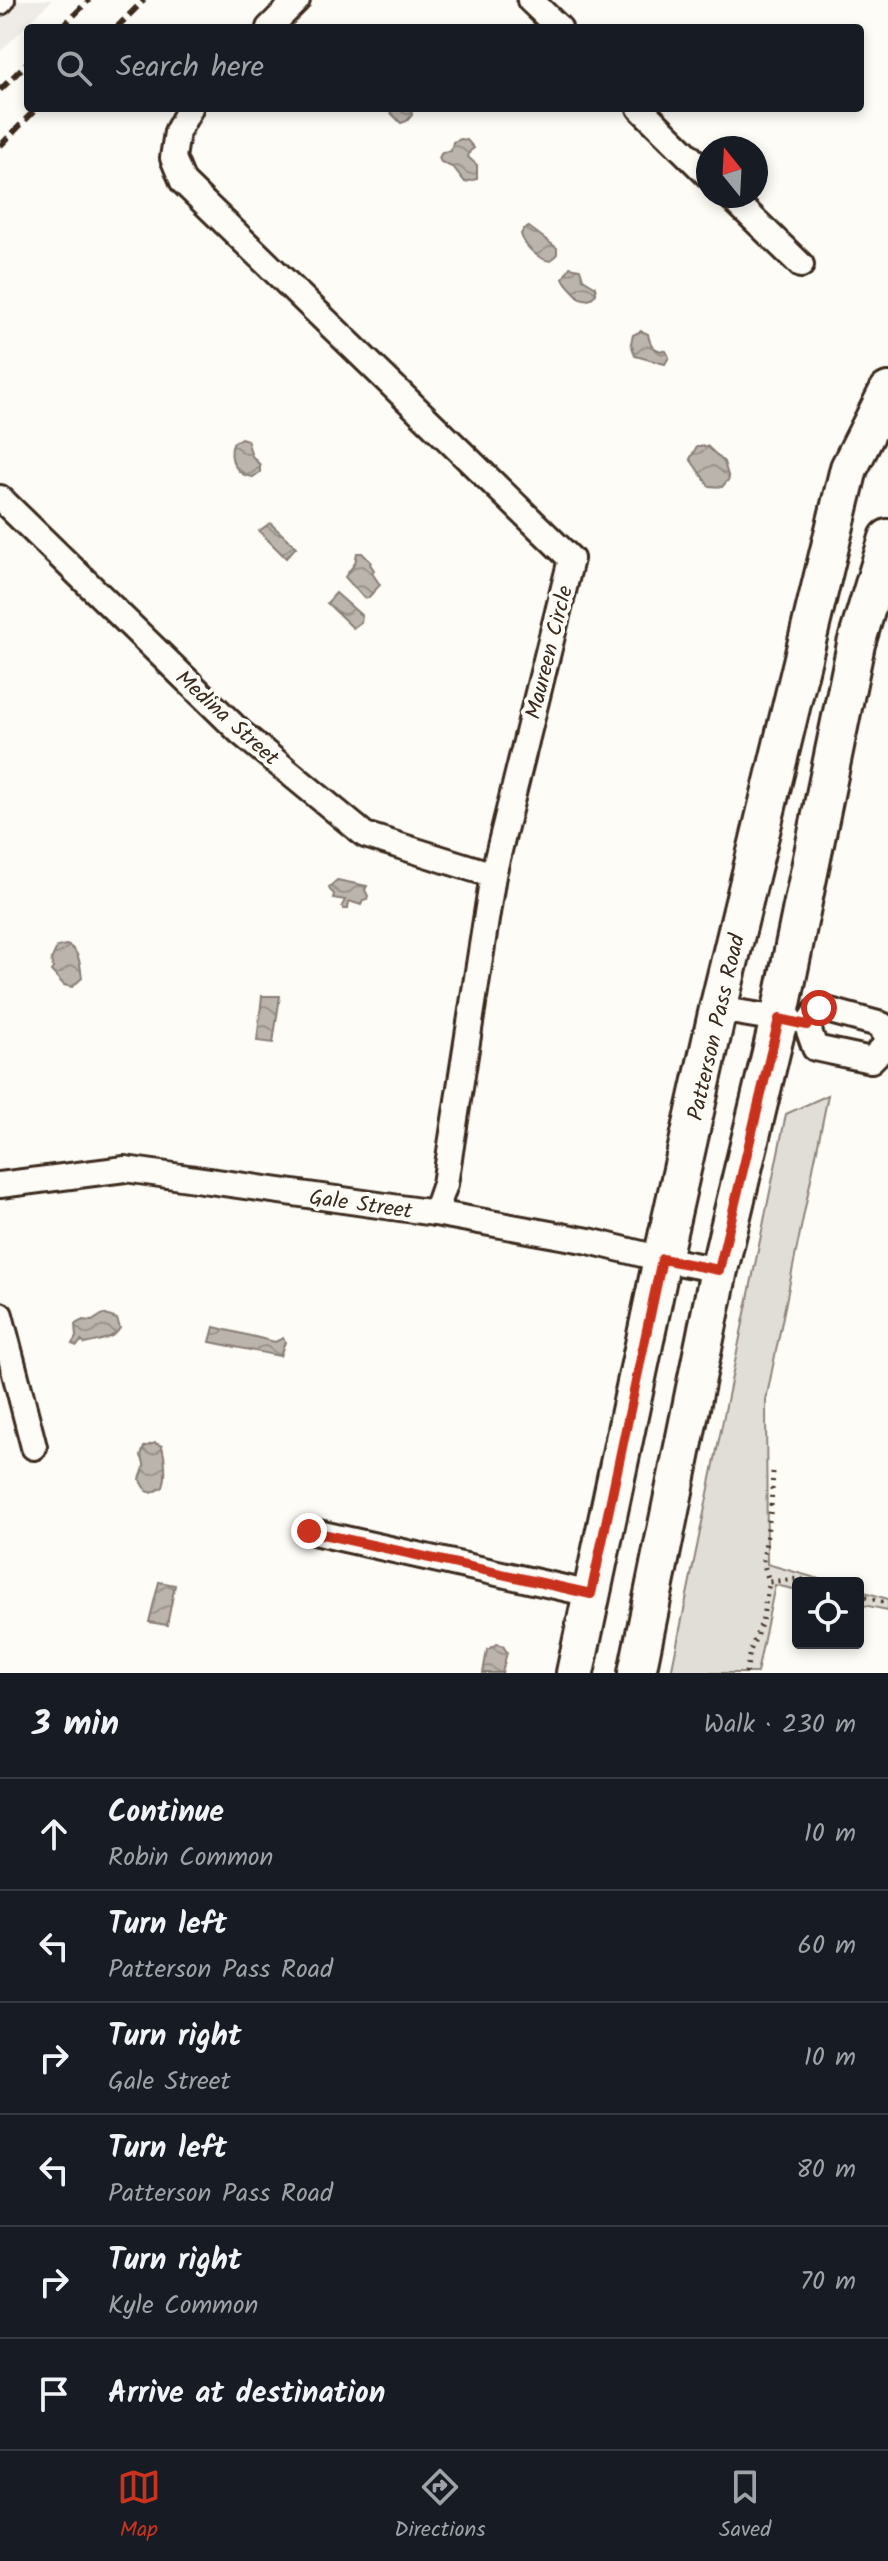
<!DOCTYPE html>
<html lang="en">
<head>
<meta charset="utf-8">
<style>
  :root { --surface:#171b24; --page:#242831; --text:#f1f3f6; --muted:#9ea1a6; --line:#363941; --accent:#c8321e }
  body { margin:0; font-family:Kalam,sans-serif; background:var(--page); color:var(--text) }
  .controls { position:absolute; right:24px; bottom:24px; display:grid; overflow:hidden; border-radius:8px; box-shadow:0 4px 12px #0003 }
  .controls button { width:72px; height:72px; display:grid; place-items:center; padding:0; border:0; border-bottom:2px solid var(--line); background:var(--surface); color:var(--text); font:40px sans-serif }
  .compass { position:absolute; left:696px; top:136px; width:72px; height:72px; border-radius:50%; background:var(--surface); box-shadow:0 4px 12px #0003; rotate:342deg }
  .stop { position:absolute; width:24px; height:24px; margin:-18px; border:6px solid #c8321e; border-radius:50%; background:#fff }
  .stop.end { background:#c8321e; border-color:#fff; box-shadow:0 2px 8px #0008 }
  .list { margin:0; padding:0; list-style:none }
  h2 { display:flex; justify-content:space-between; align-items:center; height:104px; margin:0; padding:0 32px; font-size:34px }
  h2 small { font-size:26px; font-weight:400; color:var(--muted) }
  .list li { display:grid; grid-template-columns:52px 1fr auto; gap:24px; align-items:center; box-sizing:border-box; height:112px; padding:0 32px; border-top:2px solid var(--line) }
  .list b { display:block; font-size:30px; white-space:nowrap }
  .list p { margin:0; font-size:26px; white-space:nowrap; color:var(--muted) }
  .list em { font-size:26px; font-style:normal; color:var(--muted) }
  .icon { flex:none; width:44px; height:44px; fill:none; stroke:currentColor; stroke-width:2; stroke-linecap:round; stroke-linejoin:round }
  .map { position:relative; flex:none; width:888px; height:1673px; overflow:hidden }
  .search { position:absolute; background:var(--surface); box-shadow:0 4px 12px #0003; left:24px; right:24px; top:24px; height:88px; display:flex; align-items:center; gap:20px; box-sizing:border-box; padding:0 28px; border-radius:8px; color:var(--muted); font-size:30px }
  .sheet { height:776px; background:var(--surface) }
  nav { display:flex; justify-content:space-around; align-items:center; box-sizing:border-box; height:112px; border-top:2px solid var(--line); background:var(--surface); font-size:22px; color:var(--muted) }
  nav a { display:grid; justify-items:center; gap:4px }
  nav .on { color:var(--accent) }
  .map>svg:first-child { display:block }
  .built { fill:#efece7 }
  .green { fill:#e1ded7; stroke:#8e847a; stroke-width:2 }
  .water { fill:url(#water-waves); stroke:#887d74; stroke-width:2 }
  .lines { fill:none; stroke-linecap:round; stroke-linejoin:round }
  .street-casing { stroke:#3b2a1e; stroke-width:30 }
  .secondary-casing { stroke:#3b2a1e; stroke-width:42 }
  .path { stroke:#3b2a1e; stroke-width:5; stroke-dasharray:2 6; stroke-linecap:butt }
  .street { stroke:#fdfcf7; stroke-width:24 }
  .secondary { stroke:#fdfcf7; stroke-width:36 }
  .rail { stroke:#3b2a1e; stroke-width:6; stroke-dasharray:12 6; stroke-linecap:butt }
  .route { stroke:#c8321e; stroke-width:10 }
  .labels { text-anchor:middle; stroke-width:8; stroke-linejoin:round; paint-order:stroke }
  .street-label { font-size:22px; fill:#3b2a1e; stroke:#fdfcf7 }
</style>
</head>
<body>
<div class="map">
<svg width="888" height="1673" viewBox="0 0 888 1673">
  <defs>
    <pattern id="water-waves" width="16" height="10" patternUnits="userSpaceOnUse" patternTransform="scale(2)"><rect width="16" height="10" fill="#bbb4ad"/><path d="M0 5q4-4 8 0t8 0" fill="none" stroke="#99938c"/></pattern>
  </defs>
  <rect width="100%" height="100%" fill="#fdfcf7"/>
  <filter id="ink" filterUnits="userSpaceOnUse"><feTurbulence type="fractalNoise" baseFrequency=".0125" numOctaves="2"/><feDisplacementMap in="SourceGraphic" scale="16" xChannelSelector="R" yChannelSelector="G"/><feConvolveMatrix kernelMatrix="1 2 1 2 8 2 1 2 1" color-interpolation-filters="sRGB"/></filter>
  <g filter="url(#ink)">
    <path class="built" d="M 0,0 L 52,0 L 0,52 Z"/>
    <g class="green">
      <path d="M 828,1095 L 766,1400 L 767,1564 L 833,1583 L 798,1583 L 798,1590 L 775,1585 L 757,1673 L 671,1673 L 786,1114 Z"/>
      <path d="M 858,1590 L 888,1599 L 888,1610 L 858,1604 Z"/>
    </g>
    <g class="water">
      <path d="M 386,108 L 411,108 L 412,115 L 407,121 L 401,123 Z"/>
      <path d="M 461,139 L 467,140 L 474,148 L 470,151 L 468,157 L 477,165 L 477,179 L 465,182 L 454,168 L 441,162 L 439,158 L 442,152 L 451,151 L 453,142 Z"/>
      <path d="M 529,227 L 557,248 L 557,254 L 551,261 C 538,260 524,246 521,234 L 524,229 Z"/>
      <path d="M 570,267 L 580,269 L 583,279 L 596,287 L 596,294 L 589,300 L 579,298 C 574,290 567,287 563,278 Z"/>
      <path d="M 641,331 L 648,334 C 650,346 654,351 666,351 L 669,357 L 665,364 L 635,356 L 631,343 L 633,335 Z"/>
      <path d="M 241,438 L 247,440 L 252,456 L 260,465 L 260,472 L 253,477 C 236,476 228,459 233,443 Z"/>
      <path d="M 697,446 L 707,446 L 724,462 L 729,479 L 722,487 L 709,486 L 690,459 Z"/>
      <path d="M 270,523 L 296,547 L 286,558 L 259,531 Z"/>
      <path d="M 357,553 L 362,553 L 371,562 L 370,564 L 374,570 L 372,573 L 380,585 L 368,598 L 363,597 L 345,577 L 355,563 Z"/>
      <path d="M 336,593 L 362,616 L 361,622 L 353,628 L 327,603 Z"/>
      <path d="M 337,880 L 367,886 L 365,890 L 368,896 L 367,899 L 363,900 L 361,905 L 349,901 L 348,909 L 344,909 L 342,906 L 345,900 L 333,898 L 334,894 L 330,890 L 329,887 Z"/>
      <path d="M 66,945 C 80,949 80,965 82,978 L 72,987 L 64,985 L 51,971 L 53,968 L 51,960 L 57,947 Z"/>
      <path d="M 262,996 L 280,996 L 273,1043 L 257,1041 Z"/>
      <path d="M 103,1314 L 117,1319 L 120,1328 C 114,1339 97,1341 85,1344 L 81,1341 L 77,1346 L 72,1344 L 76,1337 L 75,1324 L 83,1320 L 92,1321 Z"/>
      <path d="M 214,1327 L 275,1342 L 283,1338 L 285,1342 L 280,1356 L 210,1342 Z"/>
      <path d="M 155,1443 L 162,1446 C 165,1457 167,1476 163,1487 L 152,1493 L 147,1491 L 140,1479 C 143,1469 147,1467 141,1456 L 144,1447 Z"/>
      <path d="M 159,1582 L 175,1585 L 167,1625 L 149,1622 Z"/>
      <path d="M 497,1644 L 503,1646 L 507,1652 L 502,1673 L 483,1673 L 487,1650 Z"/>
    </g>
    <g class="lines">
      <defs>
        <g id="street">
          <path d="M 530,0 L 559,28"/>
          <path d="M 0,2 L 2,0"/>
          <path d="M 269,28 L 297,0"/>
          <path d="M 190,108 L 177,132 L 173,158 L 183,182 L 571,559 L 493,875 L 445,1184 L 435,1213"/>
          <path d="M 640,108 L 708,175"/>
          <path d="M 730,196 L 801,265"/>
          <path d="M 0,498 L 240,732 L 365,835 L 493,875"/>
          <path d="M 718,1009 L 791,1021"/>
          <path d="M 807,1025 L 819,1008 L 882,1025 L 887,1044"/>
          <path d="M 807,1025 L 815,1048 L 871,1060 L 887,1044"/>
          <path d="M 0,1185 L 125,1169 L 435,1213 L 589,1241 L 662,1259 L 719,1270"/>
          <path d="M 0,1315 L 34,1447"/>
          <path d="M 309,1531 L 591,1594"/>
        </g>
        <g id="secondary">
          <path d="M 575,1673 L 662,1259 L 718,1009 L 849,468 L 888,391"/>
          <path d="M 637,1673 L 719,1270 L 779,1019 L 856,644 L 888,538"/>
        </g>
      </defs>
      <use href="#street" class="street-casing"/>
      <use href="#secondary" class="secondary-casing"/>
      <g class="path">
        <path d="M 773,1472 L 771,1507 L 763,1561 L 769,1582 L 797,1579 L 821,1583"/>
        <path d="M 858,1594 L 888,1604"/>
        <path d="M 746,1673 L 750,1651 L 762,1622 L 769,1582"/>
      </g>
      <use href="#street" class="street"/>
      <use href="#secondary" class="secondary"/>
      <g class="rail">
        <path d="M 61,28 L 89,0"/>
        <path d="M 116,28 L 144,0"/>
        <path d="M 0,90 L 28,62"/>
        <path d="M 0,146 L 37,108"/>
      </g>
    </g>
  </g>
  <g class="lines" filter="url(#ink)">
    <path class="route" d="M 309,1531 L 591,1594 L 662,1259 L 719,1270 L 779,1019 L 807,1025 L 819,1008"/>
  </g>
  <g class="labels">
    <g class="street-label">
      <text transform="translate(548 652) rotate(-76)" y="8">Maureen Circle</text>
      <text transform="translate(228 717) rotate(42)" y="8">Medina Street</text>
      <text transform="translate(715 1027) rotate(-77)" y="8">Patterson Pass Road</text>
      <text transform="translate(361 1203) rotate(8)" y="8">Gale Street</text>
    </g>
  </g>
</svg>
<div class="controls">
<button><svg class="icon" aria-label="locate" viewBox="0 0 24 24"><circle cx="12" cy="12" r="6"/><path d="M12 2v4M12 18v4M2 12h4M18 12h4"/></svg></button>
</div>
<svg class="compass" viewBox="-18 -18 36 36"><path d="M0-13l5 13h-10z" fill="#e53935"/><path d="M0 13l5-13h-10z" fill="#9ea1a6"/></svg>
<div class="stop" style="left:819px;top:1008px"></div>
<div class="stop end" style="left:309px;top:1531px"></div>
<div class="search"><svg class="icon" aria-label="search" viewBox="0 0 24 24"><circle cx="10" cy="10" r="6"/><path d="M15 15l6 6"/></svg>Search here</div>
</div>
<section class="sheet">
<h2>3 min<small>Walk · 230 m</small></h2>
<ul class="list">
<li><svg class="icon" aria-label="ahead" viewBox="0 0 24 24"><path d="M12 20V5M6 11l6-6 6 6"/></svg><div><b>Continue</b><p>Robin Common</p></div><em>10 m</em></li>
<li><svg class="icon" aria-label="left" viewBox="0 0 24 24"><path d="M17 20v-9H6M10 6l-5 5 5 5"/></svg><div><b>Turn left</b><p>Patterson Pass Road</p></div><em>60 m</em></li>
<li><svg class="icon" aria-label="right" viewBox="0 0 24 24"><path d="M7 20v-9h11M14 6l5 5-5 5"/></svg><div><b>Turn right</b><p>Gale Street</p></div><em>10 m</em></li>
<li><svg class="icon" aria-label="left" viewBox="0 0 24 24"><path d="M17 20v-9H6M10 6l-5 5 5 5"/></svg><div><b>Turn left</b><p>Patterson Pass Road</p></div><em>80 m</em></li>
<li><svg class="icon" aria-label="right" viewBox="0 0 24 24"><path d="M7 20v-9h11M14 6l5 5-5 5"/></svg><div><b>Turn right</b><p>Kyle Common</p></div><em>70 m</em></li>
<li><svg class="icon" aria-label="arrive" viewBox="0 0 24 24"><path d="M6 21V4h12l-3 4 3 4H6"/></svg><div><b>Arrive at destination</b></div></li>
</ul>
</section>
<nav>
<a class="on"><svg class="icon" aria-label="map" viewBox="0 0 24 24"><path d="M3 6l6-2 6 2 6-2v14l-6 2-6-2-6 2zM9 4v14M15 6v14"/></svg>Map</a>
<a><svg class="icon" aria-label="directions" viewBox="0 0 24 24"><path d="M12 3l9 9-9 9-9-9zM9 14v-3h6M13 9l2 2-2 2"/></svg>Directions</a>
<a><svg class="icon" aria-label="saved" viewBox="0 0 24 24"><path d="M7 4h10v16l-5-4-5 4z"/></svg>Saved</a>
</nav>
</body>
</html>
